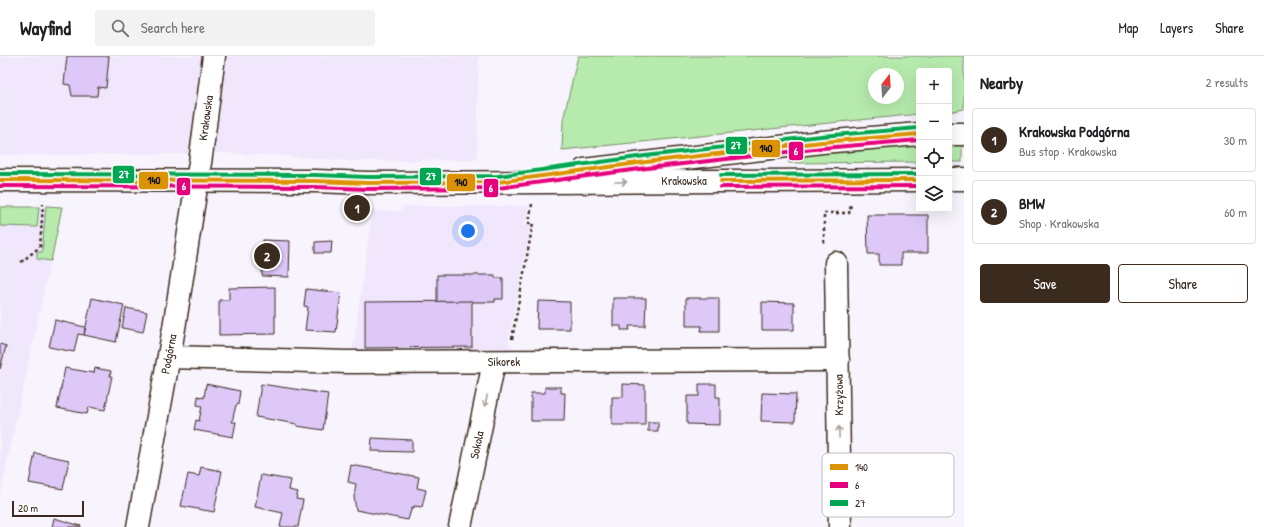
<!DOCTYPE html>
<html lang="en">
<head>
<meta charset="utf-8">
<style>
  :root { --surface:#fff; --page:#f2f2f2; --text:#202124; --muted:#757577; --line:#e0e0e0; --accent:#3b2a1e }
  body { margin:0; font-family:"Patrick Hand",sans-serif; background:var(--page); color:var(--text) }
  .controls { position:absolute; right:12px; top:12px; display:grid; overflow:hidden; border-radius:4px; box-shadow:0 4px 16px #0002 }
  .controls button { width:36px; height:36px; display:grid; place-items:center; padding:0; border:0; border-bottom:1px solid var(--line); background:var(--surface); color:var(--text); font:20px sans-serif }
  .compass { position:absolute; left:868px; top:12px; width:36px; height:36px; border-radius:50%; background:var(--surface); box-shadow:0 4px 16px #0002; rotate:17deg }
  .scale { position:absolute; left:12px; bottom:10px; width:72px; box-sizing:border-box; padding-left:4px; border:2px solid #3b2a1e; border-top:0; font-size:11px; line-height:14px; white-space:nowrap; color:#3b2a1e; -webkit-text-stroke:3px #fff; paint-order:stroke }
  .you { position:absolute; left:468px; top:175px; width:14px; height:14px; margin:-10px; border:3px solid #fff; border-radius:50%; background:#1a73e8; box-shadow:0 0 0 6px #1a73e833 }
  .badge { display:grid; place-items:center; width:26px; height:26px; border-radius:50%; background:var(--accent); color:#fff; font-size:13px; font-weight:700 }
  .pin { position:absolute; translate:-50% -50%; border:2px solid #fff; box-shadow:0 1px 4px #0006 }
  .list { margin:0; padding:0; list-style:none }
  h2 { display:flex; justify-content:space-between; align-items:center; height:52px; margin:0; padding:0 16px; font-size:17px }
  h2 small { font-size:13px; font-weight:400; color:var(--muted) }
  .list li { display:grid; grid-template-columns:26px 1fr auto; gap:12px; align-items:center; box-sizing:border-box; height:64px; margin:0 8px 8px; padding:0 8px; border:1px solid var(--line); border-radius:4px }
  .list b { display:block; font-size:15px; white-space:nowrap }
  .list p { margin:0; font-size:13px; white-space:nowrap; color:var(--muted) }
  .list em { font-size:13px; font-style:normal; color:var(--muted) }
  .actions { display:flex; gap:8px; padding:12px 16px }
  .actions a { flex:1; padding:9px 0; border:1px solid var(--accent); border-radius:4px; text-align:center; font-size:14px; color:var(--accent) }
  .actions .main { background:var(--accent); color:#fff }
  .icon { flex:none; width:22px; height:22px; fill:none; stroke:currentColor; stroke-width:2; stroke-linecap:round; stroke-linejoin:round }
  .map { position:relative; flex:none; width:964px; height:471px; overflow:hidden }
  header { display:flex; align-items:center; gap:24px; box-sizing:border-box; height:56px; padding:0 20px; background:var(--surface); border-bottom:1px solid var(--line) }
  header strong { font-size:19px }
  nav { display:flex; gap:22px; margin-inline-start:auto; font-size:14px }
  .search { width:280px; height:36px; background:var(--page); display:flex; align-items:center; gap:10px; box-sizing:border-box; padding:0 14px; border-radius:4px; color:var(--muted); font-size:15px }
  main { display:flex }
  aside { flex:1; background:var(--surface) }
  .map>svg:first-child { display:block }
  .built { fill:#f0e7fc }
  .green { fill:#b6ebad; stroke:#788a66; fill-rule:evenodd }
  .building { fill:#ddc8f8; stroke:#3b2a1e }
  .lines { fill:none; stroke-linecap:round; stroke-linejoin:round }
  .street-casing { stroke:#3b2a1e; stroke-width:25 }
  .secondary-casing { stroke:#3b2a1e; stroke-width:25 }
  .path { stroke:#3b2a1e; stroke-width:2.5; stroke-dasharray:3 3; stroke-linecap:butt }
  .street { stroke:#fff; stroke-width:22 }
  .secondary { stroke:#fff; stroke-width:22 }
  .bus-1-casing { stroke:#fff; stroke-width:7 }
  .bus-2-casing { stroke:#fff; stroke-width:7 }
  .bus-3-casing { stroke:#fff; stroke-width:7 }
  .bus-1 { stroke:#db9304; stroke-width:4 }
  .bus-2 { stroke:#e5007d; stroke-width:4 }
  .bus-3 { stroke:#00a651; stroke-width:4 }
  .oneway { stroke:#a79f9a }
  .labels { text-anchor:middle; stroke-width:3; stroke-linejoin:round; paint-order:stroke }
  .street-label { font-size:12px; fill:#3b2a1e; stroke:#fff }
  .key { fill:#fff; stroke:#c4bfbc; stroke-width:1 }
  .key-label { font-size:11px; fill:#3b2a1e }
  .line-badge { stroke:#fff; stroke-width:1.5 }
  .badge-label { font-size:11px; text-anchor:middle; font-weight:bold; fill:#fff }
  .pale-badge-label { font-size:11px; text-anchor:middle; font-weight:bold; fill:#111 }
</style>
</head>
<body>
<header>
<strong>Wayfind</strong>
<div class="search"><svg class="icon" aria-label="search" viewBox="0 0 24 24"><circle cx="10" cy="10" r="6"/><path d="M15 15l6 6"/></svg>Search here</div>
<nav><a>Map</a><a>Layers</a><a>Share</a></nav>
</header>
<main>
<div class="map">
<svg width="964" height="471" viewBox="0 0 964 471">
  <rect width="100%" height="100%" fill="#f8f4fe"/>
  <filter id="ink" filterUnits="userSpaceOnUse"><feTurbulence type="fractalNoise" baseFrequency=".025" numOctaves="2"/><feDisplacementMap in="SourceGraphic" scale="8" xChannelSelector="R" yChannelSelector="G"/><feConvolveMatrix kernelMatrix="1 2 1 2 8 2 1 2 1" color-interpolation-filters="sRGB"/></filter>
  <g filter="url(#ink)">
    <g class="built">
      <path d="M 0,0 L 207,0 L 193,93 L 189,98 L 0,99 Z"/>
      <path d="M 222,0 L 479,0 L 477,104 L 348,105 L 273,99 L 215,97 L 211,89 Z"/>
      <path d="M 403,150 L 528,150 L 525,169 L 531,170 L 508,286 L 515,296 L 357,297 L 353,292 L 372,155 L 400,155 Z"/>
      <path d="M 0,151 L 62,151 L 0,440 Z"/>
    </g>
    <g class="green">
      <path d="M 578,0 L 964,0 L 964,53 L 949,56 L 949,15 L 919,15 L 919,58 L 562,94 L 563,64 ZM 874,18 L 898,18 L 898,42 L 874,42 Z"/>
      <path d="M 919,88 L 919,106 L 789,107 L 789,99 Z"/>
      <rect x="949" y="88" width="13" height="18"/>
      <path d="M 46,150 L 62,151 L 51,205 L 37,203 L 37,196 L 42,196 Z"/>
      <path d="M 0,151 L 39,151 L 37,171 L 0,170 Z"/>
    </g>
    <g class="building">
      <path d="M 67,0 L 109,0 L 106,32 L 98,31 L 97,40 L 72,40 L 70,29 L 64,28 Z"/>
      <path d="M 867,159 L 928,159 L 928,197 L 901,197 L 901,209 L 879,209 L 879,198 L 868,198 Z"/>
      <path d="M 263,184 L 290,185 L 289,221 L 262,220 Z"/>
      <path d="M 332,185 L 331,197 L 315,197 L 315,186 Z"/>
      <path d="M 437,219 L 495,219 L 495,222 L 503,222 L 503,243 L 495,243 L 495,246 L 437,246 Z"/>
      <path d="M 275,231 L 275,278 L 219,279 L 219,244 L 229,244 L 229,232 Z"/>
      <path d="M 306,233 L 341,237 L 336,276 L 305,274 L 308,251 L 304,250 Z"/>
      <path d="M 92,242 L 124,249 L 116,286 L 84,279 Z"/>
      <path d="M 613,242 L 646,242 L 645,270 L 629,270 L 630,274 L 621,274 L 621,270 L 613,270 Z"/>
      <path d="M 686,242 L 719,242 L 719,275 L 701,275 L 702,270 L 686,270 Z"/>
      <path d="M 472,245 L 472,291 L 365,292 L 365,246 Z"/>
      <path d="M 538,245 L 570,246 L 570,273 L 537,273 Z"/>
      <path d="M 762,246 L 794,247 L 794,274 L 762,274 Z"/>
      <path d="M 126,252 L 147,256 L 143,276 L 122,272 Z"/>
      <path d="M 55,264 L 85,271 L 84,279 L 78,278 L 74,296 L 49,291 Z"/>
      <path d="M 0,288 L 6,290 L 0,313 Z"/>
      <path d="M 65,312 L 94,317 L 95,312 L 111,315 L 110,320 L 112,320 L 105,354 L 89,351 L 87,358 L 57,352 Z"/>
      <path d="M 206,328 L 240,335 L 238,349 L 236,349 L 232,366 L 236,366 L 233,381 L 194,374 L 196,364 L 199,365 L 202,350 L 197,349 L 198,340 L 204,342 Z"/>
      <path d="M 261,328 L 328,338 L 323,374 L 297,370 L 297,368 L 256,361 Z"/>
      <path d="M 623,328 L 645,329 L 645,369 L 612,369 L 612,341 L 623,341 Z"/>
      <path d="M 699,328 L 716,328 L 716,341 L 720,341 L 720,369 L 687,368 L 687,340 L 699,340 Z"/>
      <path d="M 545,331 L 561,331 L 561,337 L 565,337 L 564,365 L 531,365 L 531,337 L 545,337 Z"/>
      <path d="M 762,337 L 796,338 L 795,366 L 761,365 Z"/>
      <rect x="648" y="366" width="10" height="9"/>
      <path d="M 372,382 L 412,384 L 412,396 L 371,395 Z"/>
      <path d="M 35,397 L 69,404 L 63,433 L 29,427 Z"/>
      <path d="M 351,409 L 419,421 L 417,432 L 426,434 L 422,451 L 414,450 L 414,452 L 412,451 L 408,464 L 356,454 L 354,441 L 356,428 L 348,426 Z"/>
      <path d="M 201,411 L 222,415 L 214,456 L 181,450 L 188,418 L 199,420 Z"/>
      <path d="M 261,419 L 291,424 L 289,434 L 298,436 L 296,443 L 303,444 L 298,471 L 280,471 L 283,457 L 255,451 Z"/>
      <path d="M 54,462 L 81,470 L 81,471 L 52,471 Z"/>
    </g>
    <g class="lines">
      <defs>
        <g id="street">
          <path d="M 836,207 L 840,471"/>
          <path d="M 169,301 L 347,306 L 838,304"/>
          <path d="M 138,471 L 174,272 L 201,100 L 214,0"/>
          <path d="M 460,471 L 494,306"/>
        </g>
        <g id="secondary">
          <path d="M 949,78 L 964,78"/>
          <path d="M 584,114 L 822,86 L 919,78"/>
          <path d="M 949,123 L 964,123"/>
          <path d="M 0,124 L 315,125 L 368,127 L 919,124"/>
        </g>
      </defs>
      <use href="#street" class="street-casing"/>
      <use href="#secondary" class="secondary-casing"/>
      <g class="path">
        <path d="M 824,187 L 824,157 L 849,157 L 851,148"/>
        <path d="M 21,206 L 40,191 L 43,148"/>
        <path d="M 512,283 L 533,167 L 529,167 L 532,148"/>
      </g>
      <use href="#street" class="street"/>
      <use href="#secondary" class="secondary"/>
      <defs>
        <g id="bus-1">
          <path d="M 0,124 L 315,125 L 368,127 L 498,126 L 646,106 L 822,86 L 919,78"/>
          <path d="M 721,125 L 919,124"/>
        </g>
        <g id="bus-2">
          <path d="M 0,130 L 315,131 L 368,133 L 498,132 L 647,112 L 823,92 L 919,84"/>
          <path d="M 721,131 L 919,130"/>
        </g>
        <g id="bus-3">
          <path d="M 0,118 L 315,119 L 368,121 L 498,120 L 645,100 L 821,80 L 919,72"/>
          <path d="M 721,119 L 919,118"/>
        </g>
      </defs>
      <use href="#bus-1" class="bus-1-casing"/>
      <use href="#bus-2" class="bus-2-casing"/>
      <use href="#bus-3" class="bus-3-casing"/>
      <use href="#bus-1" class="bus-1"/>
      <use href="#bus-2" class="bus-2"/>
      <use href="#bus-3" class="bus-3"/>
    </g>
    <defs><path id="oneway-shaft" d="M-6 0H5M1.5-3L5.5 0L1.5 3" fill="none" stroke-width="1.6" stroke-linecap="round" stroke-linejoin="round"/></defs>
    <g class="oneway">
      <use href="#oneway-shaft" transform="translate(621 126)"/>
      <use href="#oneway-shaft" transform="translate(486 345) rotate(102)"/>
      <use href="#oneway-shaft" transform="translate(839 376) rotate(-91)"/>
    </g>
  </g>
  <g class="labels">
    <g class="street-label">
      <text transform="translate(206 62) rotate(-82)" y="4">Krakowska</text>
      <text x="684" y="129">Krakowska</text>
      <text transform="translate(169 298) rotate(-79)" y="4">Podgórna</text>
      <text x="504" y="310">Sikorek</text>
      <text transform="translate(839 339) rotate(-91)" y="4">Krzyżowa</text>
      <text transform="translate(477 389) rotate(-78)" y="4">Sokola</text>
    </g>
  </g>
  <rect x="822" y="397" width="132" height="64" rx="6" class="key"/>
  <rect x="830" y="408" width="18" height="6" fill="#db9304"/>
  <rect x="830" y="426" width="18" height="6" fill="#e5007d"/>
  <rect x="830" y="444" width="18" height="6" fill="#00a651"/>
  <g class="key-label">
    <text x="855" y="415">140</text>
    <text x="855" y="433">6</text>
    <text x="855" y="451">27</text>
  </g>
  <g class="line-badge">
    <rect x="725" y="80" width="23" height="19" rx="4" fill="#00a651"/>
    <rect x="751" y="83" width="30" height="19" rx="4" fill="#db9304"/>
    <rect x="788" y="85" width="16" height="20" rx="4" fill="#e5007d"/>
    <rect x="112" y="109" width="23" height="19" rx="4" fill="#00a651"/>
    <rect x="419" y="111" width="23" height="19" rx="4" fill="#00a651"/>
    <rect x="138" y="115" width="31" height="19" rx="4" fill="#db9304"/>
    <rect x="446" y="117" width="30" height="19" rx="4" fill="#db9304"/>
    <rect x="176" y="121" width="15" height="19" rx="4" fill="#e5007d"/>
    <rect x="483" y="122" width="16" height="20" rx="4" fill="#e5007d"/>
  </g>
  <g class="badge-label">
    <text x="736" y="93">27</text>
    <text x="796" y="99">6</text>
    <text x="124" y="122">27</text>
    <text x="431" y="124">27</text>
    <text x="184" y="134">6</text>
    <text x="491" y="136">6</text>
  </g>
  <g class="pale-badge-label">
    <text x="766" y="96">140</text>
    <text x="154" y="128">140</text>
    <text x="461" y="130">140</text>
  </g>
</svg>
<div class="controls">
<button>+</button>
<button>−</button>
<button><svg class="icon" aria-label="locate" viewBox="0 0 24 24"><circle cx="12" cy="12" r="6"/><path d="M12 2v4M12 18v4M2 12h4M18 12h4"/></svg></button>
<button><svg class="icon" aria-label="layers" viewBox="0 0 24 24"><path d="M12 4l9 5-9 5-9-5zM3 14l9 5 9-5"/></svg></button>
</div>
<svg class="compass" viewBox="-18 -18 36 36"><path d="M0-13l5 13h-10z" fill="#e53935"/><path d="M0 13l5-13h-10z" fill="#757577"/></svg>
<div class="scale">20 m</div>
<div class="you"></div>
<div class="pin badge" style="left:357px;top:152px">1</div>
<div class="pin badge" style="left:267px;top:200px">2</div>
</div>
<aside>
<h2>Nearby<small>2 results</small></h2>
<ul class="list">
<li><span class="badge">1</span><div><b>Krakowska Podgórna</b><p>Bus stop · Krakowska</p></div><em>30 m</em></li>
<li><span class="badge">2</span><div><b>BMW</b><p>Shop · Krakowska</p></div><em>60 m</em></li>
</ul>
<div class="actions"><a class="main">Save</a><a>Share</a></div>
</aside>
</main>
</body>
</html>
